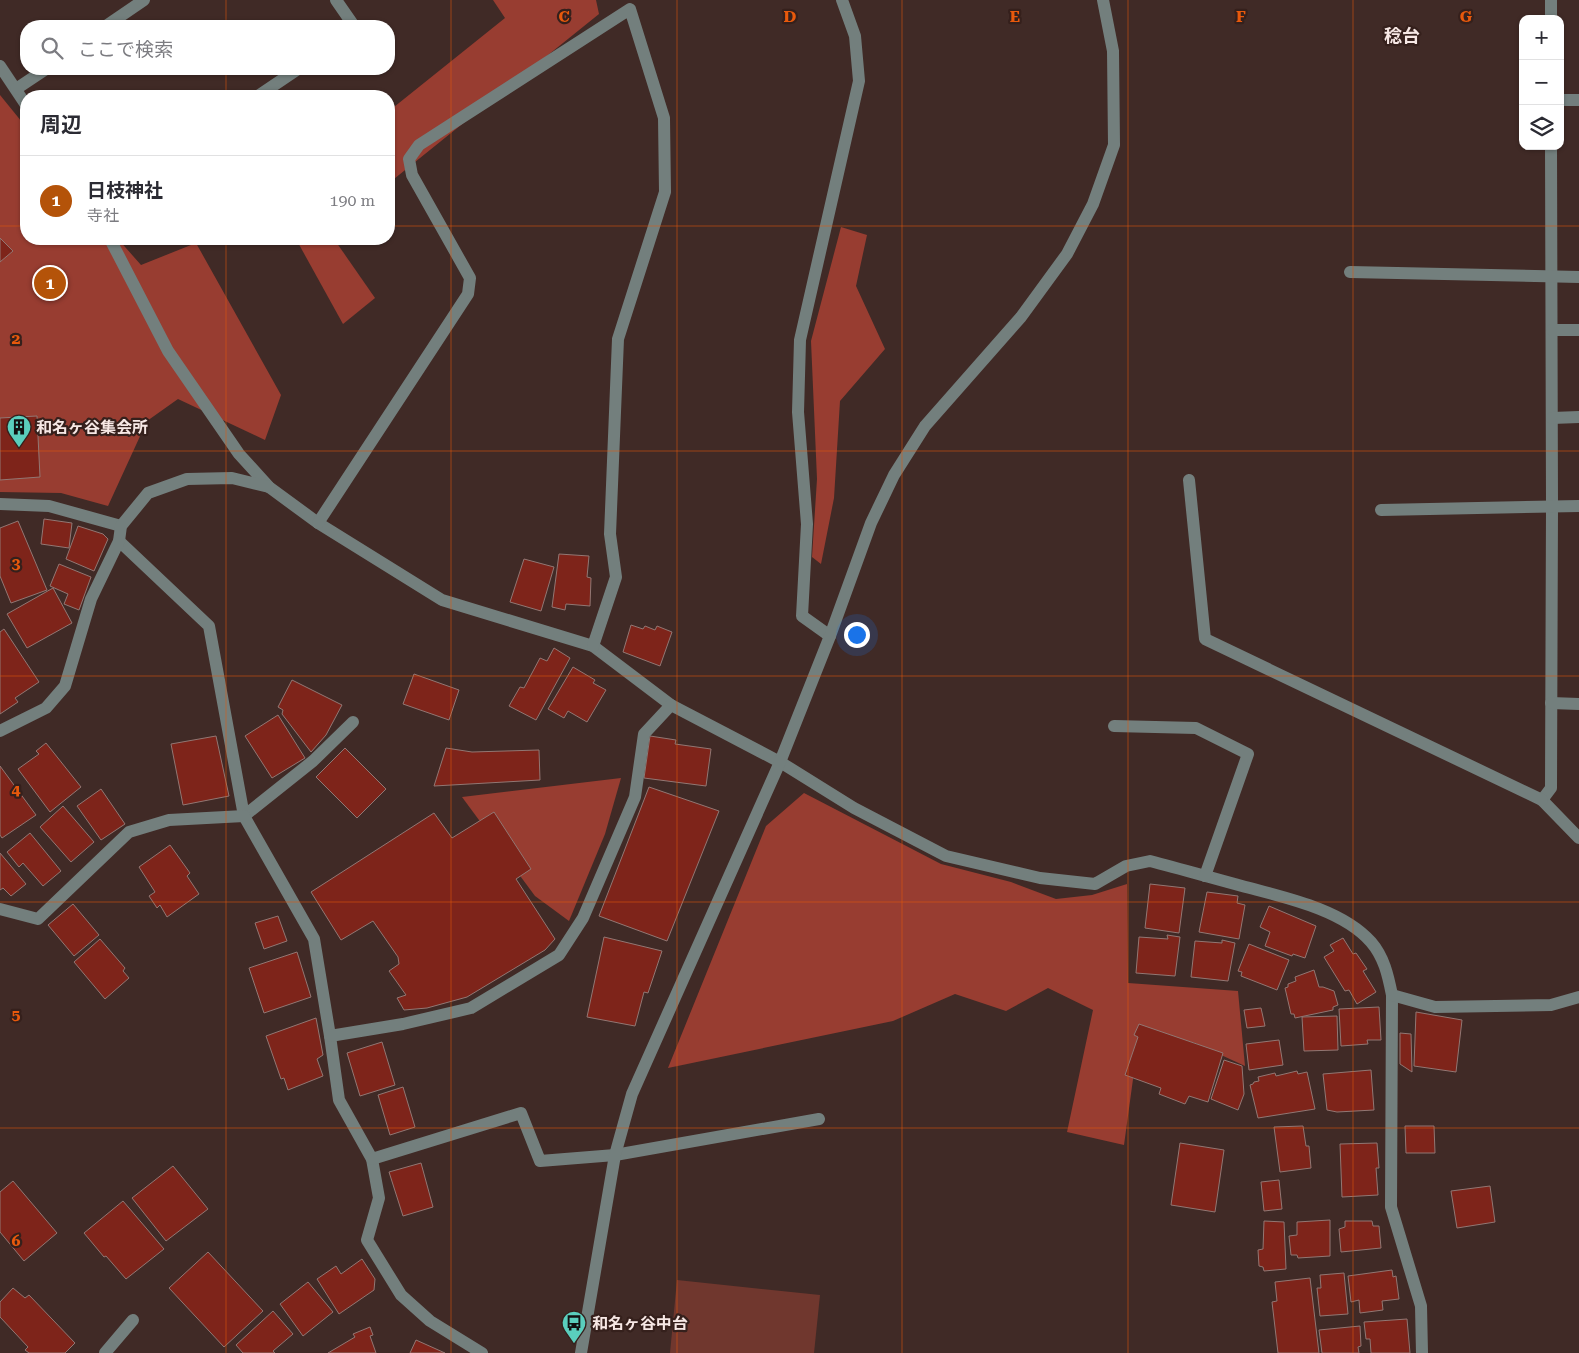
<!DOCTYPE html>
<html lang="ja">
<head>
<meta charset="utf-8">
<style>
  :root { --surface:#fff; --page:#f7f7f7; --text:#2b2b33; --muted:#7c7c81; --line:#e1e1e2; --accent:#b45309 }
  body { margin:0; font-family:"Roboto Serif","Noto Sans JP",serif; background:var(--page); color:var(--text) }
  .controls { position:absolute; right:15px; top:15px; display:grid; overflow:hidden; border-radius:10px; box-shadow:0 1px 4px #0004 }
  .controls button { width:45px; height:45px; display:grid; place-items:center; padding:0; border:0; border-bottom:1px solid var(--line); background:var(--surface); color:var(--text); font:25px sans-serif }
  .you { position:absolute; left:856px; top:634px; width:18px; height:18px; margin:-12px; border:4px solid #fff; border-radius:50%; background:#1a73e8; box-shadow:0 0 0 8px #1a73e833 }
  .badge { display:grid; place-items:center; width:32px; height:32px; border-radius:50%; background:var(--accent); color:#fff; font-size:16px; font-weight:700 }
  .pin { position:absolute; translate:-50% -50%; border:2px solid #fff; box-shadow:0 1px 5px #0006 }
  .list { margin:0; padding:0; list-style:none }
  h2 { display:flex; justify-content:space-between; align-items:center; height:65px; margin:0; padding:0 20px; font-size:21px }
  h2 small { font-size:16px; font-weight:400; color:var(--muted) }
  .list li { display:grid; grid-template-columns:32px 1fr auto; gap:15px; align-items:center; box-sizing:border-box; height:90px; padding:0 20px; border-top:1px solid var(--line) }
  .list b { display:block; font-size:19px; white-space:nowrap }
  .list p { margin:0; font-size:16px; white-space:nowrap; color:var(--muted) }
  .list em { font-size:16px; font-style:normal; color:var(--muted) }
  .icon { flex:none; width:28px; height:28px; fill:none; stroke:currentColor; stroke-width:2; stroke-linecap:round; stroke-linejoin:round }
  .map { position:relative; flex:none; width:1579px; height:1353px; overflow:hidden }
  .search { position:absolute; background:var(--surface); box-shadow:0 1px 4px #0004; left:20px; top:20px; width:375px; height:55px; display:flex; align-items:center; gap:12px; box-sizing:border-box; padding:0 18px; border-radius:20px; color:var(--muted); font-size:19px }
  .panel { position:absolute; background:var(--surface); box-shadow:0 1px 4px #0004; left:20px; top:90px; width:375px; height:155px; border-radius:20px }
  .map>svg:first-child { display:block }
  .green { fill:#70372e }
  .forest { fill:#983d31 }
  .building { fill:#7e241a; stroke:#927773 }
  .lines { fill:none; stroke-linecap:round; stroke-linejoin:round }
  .minor { stroke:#737f7d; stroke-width:12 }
  .grid { fill:none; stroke:#e8590c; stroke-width:1; stroke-opacity:0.55 }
  .labels { text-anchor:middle; stroke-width:4.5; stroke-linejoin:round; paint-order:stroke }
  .poi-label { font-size:16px; font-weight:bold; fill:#f7e8e5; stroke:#35201c; text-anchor:start }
  .neighbourhood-label { font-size:18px; font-weight:bold; fill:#f7e8e5; stroke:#35201c }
  .grid-label { font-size:16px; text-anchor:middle; font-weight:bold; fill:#e8590c; stroke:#35201c; stroke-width:4.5; stroke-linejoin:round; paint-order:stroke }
</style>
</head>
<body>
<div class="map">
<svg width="1579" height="1353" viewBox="0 0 1579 1353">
  <rect width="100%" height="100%" fill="#402a26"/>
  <path class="green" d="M 677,1280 L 820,1295 L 814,1353 L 670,1353 Z"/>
  <g class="forest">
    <path d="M 493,0 L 596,0 L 599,14 L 389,183 L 389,111 L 505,18 Z"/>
    <path d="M 0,95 L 26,127 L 26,239 L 118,239 L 141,265 L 196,243 L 281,395 L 265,440 L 178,399 L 147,421 L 108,506 L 61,493 L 0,492 Z"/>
    <path d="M 841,227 L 867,235 L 856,286 L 885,349 L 840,401 L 834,498 L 821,564 L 812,557 L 817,479 L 811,341 Z"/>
    <path d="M 296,239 L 334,239 L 375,298 L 343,324 Z"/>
    <path d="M 621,778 L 605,834 L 569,921 L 535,896 L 462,797 Z"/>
    <path d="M 804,793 L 941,864 L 1011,882 L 1056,899 L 1092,895 L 1127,884 L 1128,983 L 1238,991 L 1245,1066 L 1195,1043 L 1140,1028 L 1124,1145 L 1067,1132 L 1093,1010 L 1048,988 L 1006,1011 L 955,994 L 893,1021 L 668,1068 L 766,826 Z"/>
  </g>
  <g class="building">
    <path d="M 0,238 L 13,251 L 0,262 Z"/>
    <path d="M 37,416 L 40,477 L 0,480 L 0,418 Z"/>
    <path d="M 44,519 L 72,523 L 69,548 L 41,544 Z"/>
    <path d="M 18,521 L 47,590 L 11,603 L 0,576 L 0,528 Z"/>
    <path d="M 78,526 L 103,534 L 108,539 L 94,571 L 66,559 Z"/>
    <path d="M 559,554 L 589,556 L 587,577 L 591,578 L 590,606 L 566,604 L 565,610 L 552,607 Z"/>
    <path d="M 524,559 L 554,567 L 541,611 L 510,602 Z"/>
    <path d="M 59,564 L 91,577 L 79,610 L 64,604 L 68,594 L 50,586 Z"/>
    <path d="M 53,588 L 72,623 L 27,648 L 7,614 Z"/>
    <path d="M 631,625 L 643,629 L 645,626 L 655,630 L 657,626 L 672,632 L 660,666 L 623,652 Z"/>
    <path d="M 4,629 L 39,682 L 15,698 L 18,702 L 0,714 L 0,632 Z"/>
    <path d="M 554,648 L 570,658 L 536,720 L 509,706 L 520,687 L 524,688 L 540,658 L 547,661 Z"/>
    <path d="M 573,667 L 595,680 L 593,683 L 606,690 L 587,722 L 568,711 L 564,718 L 548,709 Z"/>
    <path d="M 414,674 L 459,690 L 449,720 L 403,704 Z"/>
    <path d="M 292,680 L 342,705 L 326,735 L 311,752 L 282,714 L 283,710 L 278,707 Z"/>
    <path d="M 278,715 L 305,758 L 272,778 L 245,736 Z"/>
    <path d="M 216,736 L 229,796 L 183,805 L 171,744 Z"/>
    <path d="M 650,736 L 676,740 L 675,744 L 711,749 L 706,786 L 644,778 Z"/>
    <path d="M 46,743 L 81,787 L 50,812 L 18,769 L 39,754 L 36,751 Z"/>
    <path d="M 345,748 L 386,789 L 357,818 L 316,777 Z"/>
    <path d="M 446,748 L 472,752 L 539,750 L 540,780 L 434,786 Z"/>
    <path d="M 0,766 L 36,815 L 2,838 L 0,835 Z"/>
    <path d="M 649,787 L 719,811 L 667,941 L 599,916 Z"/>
    <path d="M 101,789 L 125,824 L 101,840 L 77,806 Z"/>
    <path d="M 63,806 L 94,842 L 71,862 L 40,827 Z"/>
    <path d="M 494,812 L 531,869 L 516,879 L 555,939 L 545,950 L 467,997 L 427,1008 L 404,1010 L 397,998 L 406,995 L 389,971 L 399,964 L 398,957 L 373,921 L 341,940 L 311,892 L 434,813 L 452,838 Z"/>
    <path d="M 30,833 L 61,871 L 43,886 L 23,863 L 19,867 L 7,852 Z"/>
    <path d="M 170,845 L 190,873 L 187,876 L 199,894 L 167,917 L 160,905 L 157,908 L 149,896 L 155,892 L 139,867 Z"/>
    <path d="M 0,853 L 26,884 L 11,896 L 3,888 L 0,890 Z"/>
    <path d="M 1150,884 L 1185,888 L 1179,933 L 1145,928 Z"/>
    <path d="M 1207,892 L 1238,896 L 1237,903 L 1245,905 L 1239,939 L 1199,932 Z"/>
    <path d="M 73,904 L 99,935 L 74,956 L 48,925 Z"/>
    <path d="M 1269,906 L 1316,926 L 1305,958 L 1293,954 L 1292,956 L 1265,946 L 1270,932 L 1260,927 Z"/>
    <path d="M 278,916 L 287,941 L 264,949 L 255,923 Z"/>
    <path d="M 1167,935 L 1180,937 L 1175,976 L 1136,973 L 1139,937 L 1168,939 Z"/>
    <path d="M 604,937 L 662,951 L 648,993 L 644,992 L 635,1026 L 587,1017 Z"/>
    <path d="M 1343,938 L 1353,954 L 1356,953 L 1367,969 L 1363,971 L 1376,992 L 1357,1004 L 1349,990 L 1345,991 L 1324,957 L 1334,951 L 1330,945 Z"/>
    <path d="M 100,939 L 125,968 L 123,971 L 129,978 L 105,999 L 74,962 Z"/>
    <path d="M 1222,940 L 1235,943 L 1228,981 L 1191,977 L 1195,941 L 1222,943 Z"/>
    <path d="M 1249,944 L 1289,960 L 1277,990 L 1241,976 L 1242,972 L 1238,971 Z"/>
    <path d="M 297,952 L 311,997 L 264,1013 L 249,968 Z"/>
    <path d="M 1314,970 L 1319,987 L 1323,987 L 1334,991 L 1338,1005 L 1333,1007 L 1333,1010 L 1295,1018 L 1294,1014 L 1291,1014 L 1285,988 L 1288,987 L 1288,984 L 1296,981 L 1295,977 Z"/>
    <path d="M 1379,1007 L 1381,1040 L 1367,1040 L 1368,1044 L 1341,1046 L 1339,1009 Z"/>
    <path d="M 1261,1008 L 1265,1026 L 1247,1028 L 1244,1010 Z"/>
    <path d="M 1416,1012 L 1462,1020 L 1456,1072 L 1414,1066 Z"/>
    <path d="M 1337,1016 L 1338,1050 L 1304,1051 L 1302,1017 Z"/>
    <path d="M 316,1018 L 323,1055 L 317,1059 L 323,1076 L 288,1090 L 284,1078 L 281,1079 L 266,1036 Z"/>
    <path d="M 1139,1024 L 1223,1053 L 1208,1102 L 1189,1096 L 1185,1104 L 1159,1094 L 1161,1088 L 1125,1075 L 1138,1037 L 1134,1035 Z"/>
    <path d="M 1400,1033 L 1411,1034 L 1412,1072 L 1400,1064 Z"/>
    <path d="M 1279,1040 L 1283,1065 L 1249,1070 L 1246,1044 Z"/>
    <path d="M 382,1042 L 395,1085 L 360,1096 L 347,1053 Z"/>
    <path d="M 1224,1060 L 1242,1066 L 1244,1094 L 1238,1110 L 1211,1099 Z"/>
    <path d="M 1371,1070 L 1374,1110 L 1337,1112 L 1327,1110 L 1323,1074 Z"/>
    <path d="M 1297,1071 L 1298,1074 L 1307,1072 L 1315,1109 L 1258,1118 L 1250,1085 L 1253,1084 L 1254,1082 L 1259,1081 L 1258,1077 L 1275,1073 L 1276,1076 Z"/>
    <path d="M 403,1087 L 415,1127 L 390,1135 L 378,1095 Z"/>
    <path d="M 1303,1126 L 1306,1146 L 1309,1146 L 1311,1168 L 1280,1172 L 1274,1127 Z"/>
    <path d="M 1405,1126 L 1434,1126 L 1435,1153 L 1406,1153 Z"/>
    <path d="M 1180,1143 L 1224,1150 L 1215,1212 L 1171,1205 Z"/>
    <path d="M 1377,1143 L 1379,1168 L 1376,1168 L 1378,1195 L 1342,1197 L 1340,1144 Z"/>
    <path d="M 421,1163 L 433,1207 L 403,1216 L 389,1172 Z"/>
    <path d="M 173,1166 L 208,1209 L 166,1241 L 132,1198 Z"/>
    <path d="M 1279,1180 L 1282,1209 L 1264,1211 L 1261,1182 Z"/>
    <path d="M 13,1181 L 57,1233 L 24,1261 L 0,1232 L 0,1192 Z"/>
    <path d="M 1490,1186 L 1495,1222 L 1457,1228 L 1451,1191 Z"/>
    <path d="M 123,1201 L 164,1249 L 126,1279 L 106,1256 L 104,1257 L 84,1233 Z"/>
    <path d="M 1330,1220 L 1330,1256 L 1298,1258 L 1297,1255 L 1291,1255 L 1289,1236 L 1297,1235 L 1297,1222 Z"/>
    <path d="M 1264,1221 L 1284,1222 L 1286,1269 L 1264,1271 L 1263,1267 L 1259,1266 L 1258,1250 L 1263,1249 Z"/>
    <path d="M 1345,1221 L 1372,1221 L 1373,1226 L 1379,1226 L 1381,1248 L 1341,1252 L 1339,1229 L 1345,1227 Z"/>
    <path d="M 208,1252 L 263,1311 L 224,1347 L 169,1288 Z"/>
    <path d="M 362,1259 L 375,1279 L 374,1290 L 339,1314 L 317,1279 L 336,1266 L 341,1274 Z"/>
    <path d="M 1392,1270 L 1393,1277 L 1396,1276 L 1399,1299 L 1382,1301 L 1383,1310 L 1360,1313 L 1359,1300 L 1351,1302 L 1348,1276 Z"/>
    <path d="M 1344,1273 L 1348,1314 L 1320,1316 L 1317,1288 L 1321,1288 L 1320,1275 Z"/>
    <path d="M 1310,1278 L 1319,1353 L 1278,1353 L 1272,1302 L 1277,1301 L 1275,1282 Z"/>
    <path d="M 308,1282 L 333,1312 L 303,1336 L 280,1304 Z"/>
    <path d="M 13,1288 L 25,1298 L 29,1295 L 75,1343 L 65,1353 L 29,1353 L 25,1350 L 28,1347 L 0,1317 L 0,1302 Z"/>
    <path d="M 273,1311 L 293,1334 L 273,1351 L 275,1353 L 243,1353 L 236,1345 Z"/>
    <path d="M 1407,1319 L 1410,1353 L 1371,1353 L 1370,1339 L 1366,1339 L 1364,1322 Z"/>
    <path d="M 1360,1326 L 1361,1346 L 1358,1347 L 1359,1353 L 1322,1353 L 1319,1330 Z"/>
    <path d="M 370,1327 L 373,1335 L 370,1336 L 376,1353 L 328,1353 L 355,1337 L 353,1334 Z"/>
    <path d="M 416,1340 L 445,1353 L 410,1353 Z"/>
  </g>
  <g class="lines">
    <g class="minor">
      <path d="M 336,0 L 354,26"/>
      <path d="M 1551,0 L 1551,19"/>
      <path d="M 106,26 L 144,0"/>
      <path d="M 0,66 L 26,105"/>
      <path d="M 16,89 L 46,69"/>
      <path d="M 258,96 L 298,69"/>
      <path d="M 1560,100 L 1579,100"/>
      <path d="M 1551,146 L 1552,507 L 1551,788 L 1542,800 L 1579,838"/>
      <path d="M 110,239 L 168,351 L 239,454 L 269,487 L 318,523 L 442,600 L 593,646 L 671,705 L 780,762 L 854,808 L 946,856 L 1040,878 L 1095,884 L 1126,866 L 1150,861 C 1181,869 1212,878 1242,886 C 1283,897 1342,909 1371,942 C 1384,957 1388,975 1392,995 L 1391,1207 L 1421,1306 L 1422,1353"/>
      <path d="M 1350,272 L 1579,277"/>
      <path d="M 1552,330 L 1579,330"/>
      <path d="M 1552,418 L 1579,417"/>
      <path d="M 1189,480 L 1205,639 L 1542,800"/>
      <path d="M 0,504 L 49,506 L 121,526"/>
      <path d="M 1381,510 L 1579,506"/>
      <path d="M 318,523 L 468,294 L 470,278 L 412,175 L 409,159 L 419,145 L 630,9 L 664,118 L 665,192 L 618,339 L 610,534 L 616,577 L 593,646"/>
      <path d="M 119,541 L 209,626 L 244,816 L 313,761 L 353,722"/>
      <path d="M 830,636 L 802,616 L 807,524 L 798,412 L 800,340 L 859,81 L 855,36 L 842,0"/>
      <path d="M 1551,703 L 1579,704"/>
      <path d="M 1114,726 L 1196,728 L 1248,754 L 1205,876"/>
      <path d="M 0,731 L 46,708 L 65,686 L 91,599 L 119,541 L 121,526 L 148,493 L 187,479 L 232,478 L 269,487"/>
      <path d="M 0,909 L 38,919 L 129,832 L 169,820 L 244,816 L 314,939 L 330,1036 L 339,1100 L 372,1159 L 379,1198 L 367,1240 L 401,1295 L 430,1321 L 482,1353"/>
      <path d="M 1392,995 L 1435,1007 L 1551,1005 L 1579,997"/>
      <path d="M 330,1036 L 403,1024 L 471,1008 L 559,955 L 583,918 L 635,797 L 644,734 L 671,705"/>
      <path d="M 372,1159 L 521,1113 L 540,1161 L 615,1155 L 819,1119"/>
      <path d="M 105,1353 L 133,1320"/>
      <path d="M 581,1353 L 615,1155 L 632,1094 L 780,762 L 830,636 L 871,523 L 894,475 L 925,426 L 1021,317 L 1067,254 L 1093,204 L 1114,145 L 1113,51 L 1103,0"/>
    </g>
  </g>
  <path class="grid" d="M 226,0 L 226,26M 451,0 L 451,1353M 677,0 L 677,1353M 902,0 L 902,1353M 1128,0 L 1128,1353M 1353,0 L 1353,1353M 226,69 L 226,96M 0,226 L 26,226M 389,226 L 1579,226M 226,239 L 226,1353M 0,451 L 1579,451M 0,676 L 1579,676M 0,902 L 1579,902M 0,1128 L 1579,1128"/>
  <defs>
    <symbol id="building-pin" viewBox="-11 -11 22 30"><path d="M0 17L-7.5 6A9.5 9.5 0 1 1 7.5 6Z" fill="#5acebd" stroke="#35201c"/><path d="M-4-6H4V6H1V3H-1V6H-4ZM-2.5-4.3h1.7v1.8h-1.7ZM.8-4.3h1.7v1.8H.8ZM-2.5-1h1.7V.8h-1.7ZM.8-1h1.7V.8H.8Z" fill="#111"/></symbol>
    <symbol id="bus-pin" viewBox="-11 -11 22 30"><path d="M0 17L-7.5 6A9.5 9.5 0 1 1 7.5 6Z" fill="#5acebd" stroke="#35201c"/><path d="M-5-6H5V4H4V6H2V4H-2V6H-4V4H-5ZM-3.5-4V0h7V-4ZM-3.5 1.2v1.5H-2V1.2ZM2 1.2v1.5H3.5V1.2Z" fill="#111"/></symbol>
  </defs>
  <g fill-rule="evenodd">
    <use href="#building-pin" x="5" y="413" width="28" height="38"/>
    <use href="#bus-pin" x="560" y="1309" width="28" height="38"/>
  </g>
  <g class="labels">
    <g class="poi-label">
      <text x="36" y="433">和名ヶ谷集会所</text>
      <text x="592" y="1329">和名ヶ谷中台</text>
    </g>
    <g class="neighbourhood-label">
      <text x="1402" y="42">稔台</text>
    </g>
  </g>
  <g class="grid-label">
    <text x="564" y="22">C</text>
    <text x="790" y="22">D</text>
    <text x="1015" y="22">E</text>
    <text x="1241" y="22">F</text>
    <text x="1466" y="22">G</text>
    <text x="16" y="344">2</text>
    <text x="16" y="569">3</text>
    <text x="16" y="795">4</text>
    <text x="16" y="1020">5</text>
    <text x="16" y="1246">6</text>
  </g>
</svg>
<div class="controls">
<button>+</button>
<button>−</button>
<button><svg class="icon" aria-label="layers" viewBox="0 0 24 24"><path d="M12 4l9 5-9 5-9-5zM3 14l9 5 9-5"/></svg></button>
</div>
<div class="you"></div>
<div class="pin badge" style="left:50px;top:283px">1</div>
<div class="search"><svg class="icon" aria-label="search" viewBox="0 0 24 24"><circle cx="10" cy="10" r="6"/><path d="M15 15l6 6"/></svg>ここで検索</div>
<section class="panel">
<h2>周辺<small></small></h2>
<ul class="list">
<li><span class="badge">1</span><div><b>日枝神社</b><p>寺社</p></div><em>190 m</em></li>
</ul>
</section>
</div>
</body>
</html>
